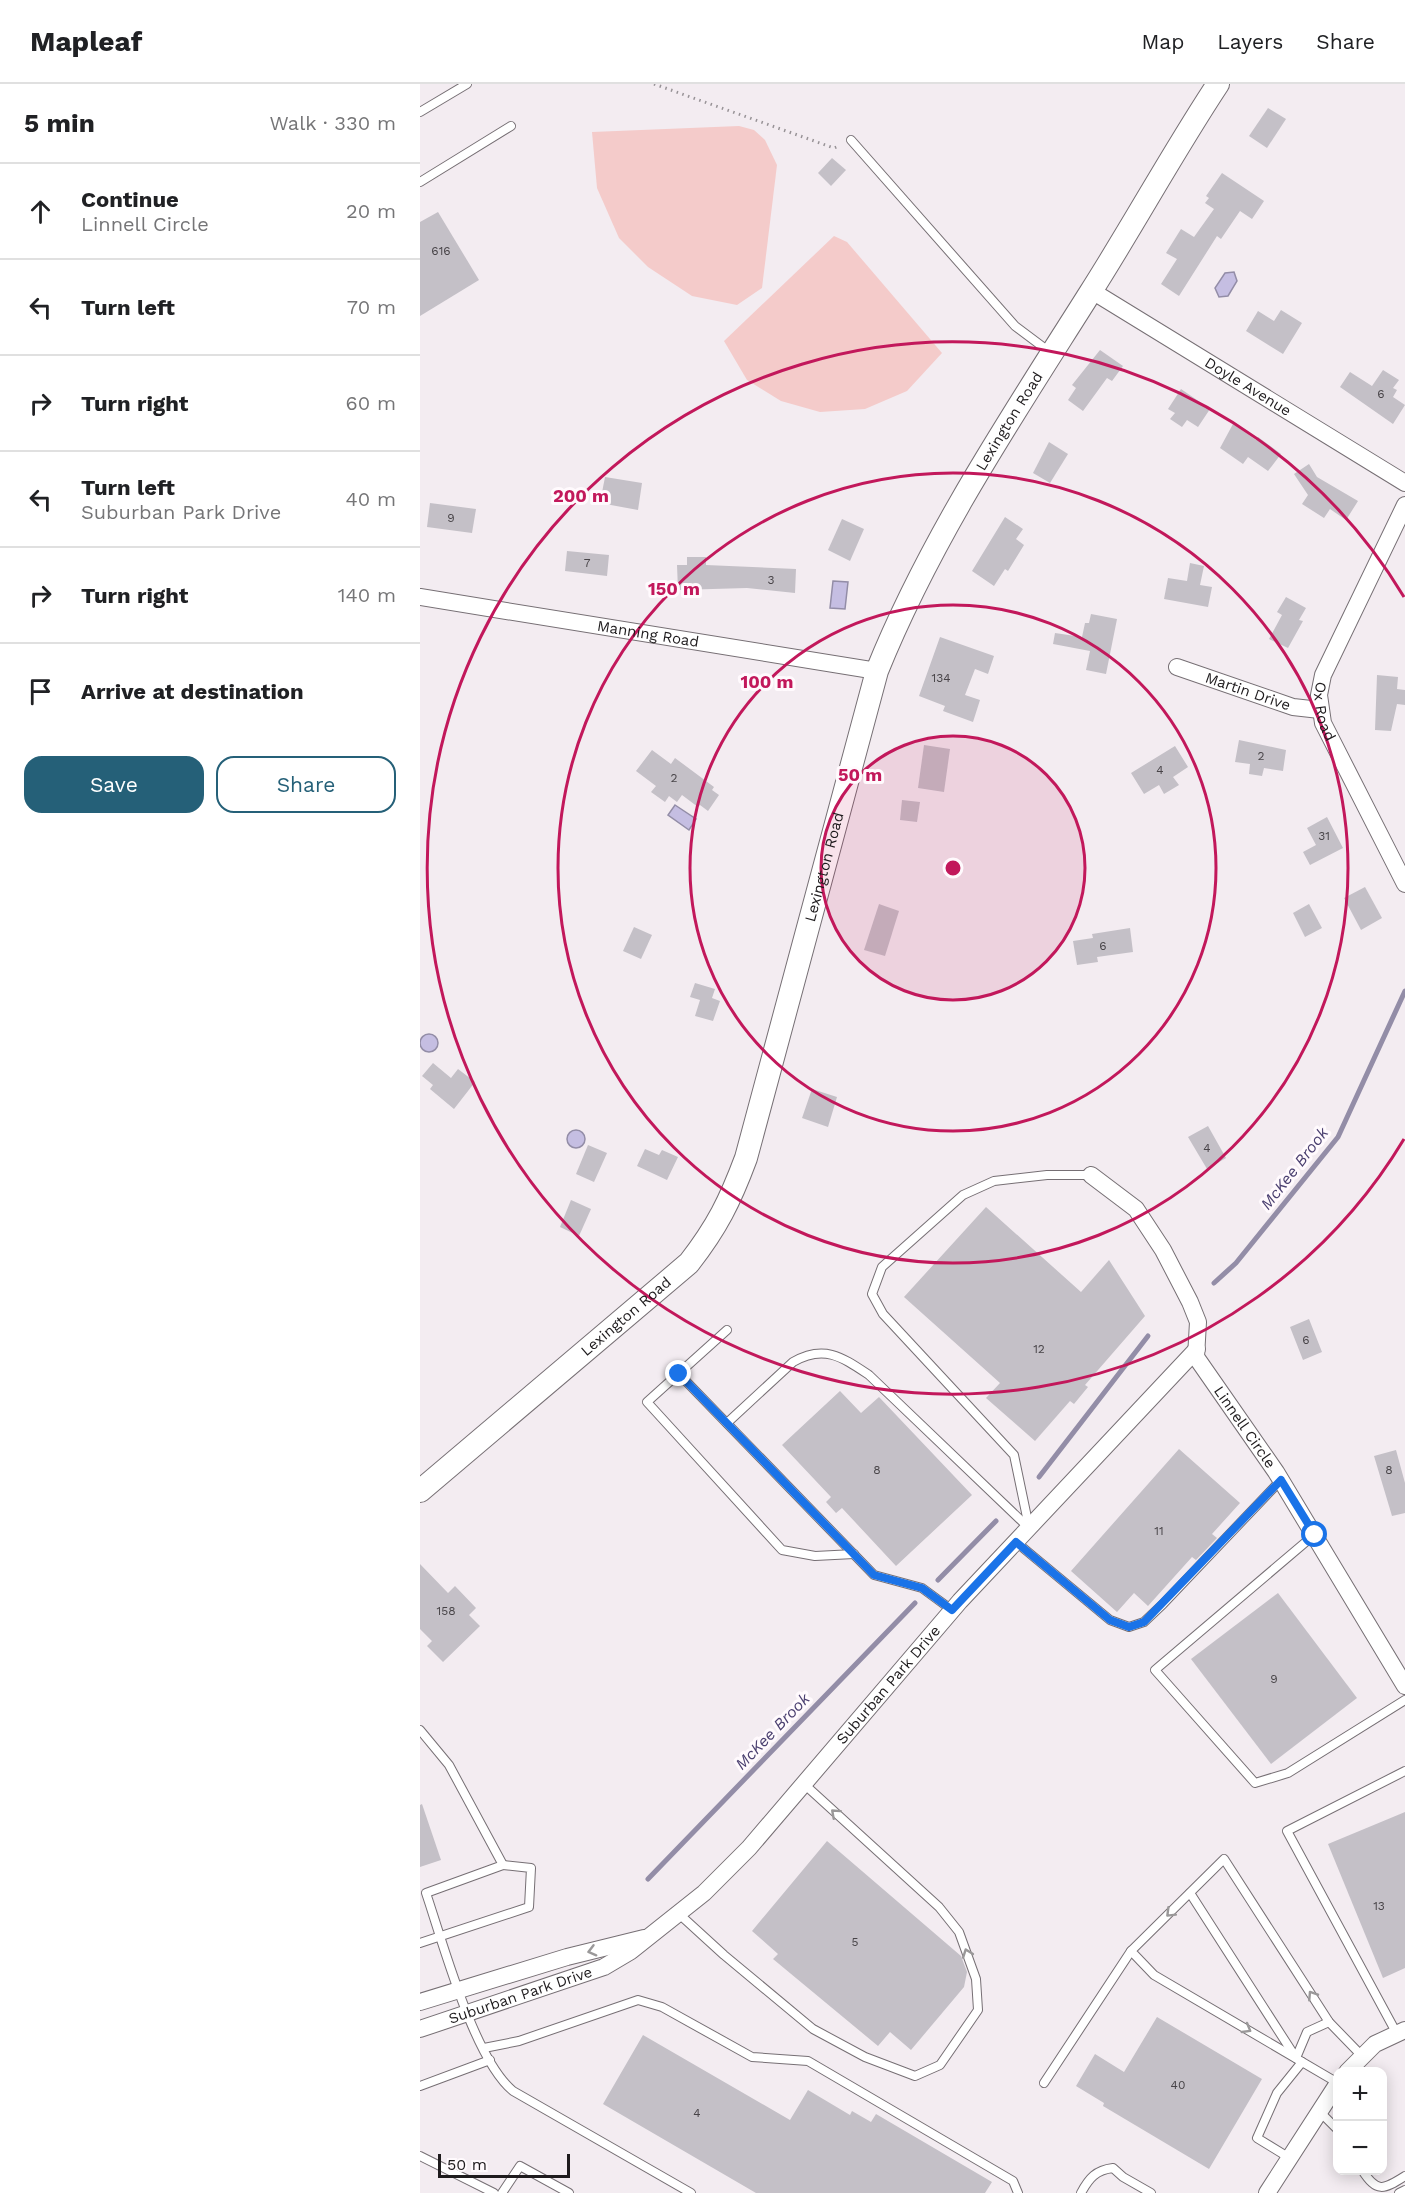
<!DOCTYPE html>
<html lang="en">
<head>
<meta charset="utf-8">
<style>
  :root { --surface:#fff; --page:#f6f6f6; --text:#202124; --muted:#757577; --line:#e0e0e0; --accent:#256078 }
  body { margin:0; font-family:"Work Sans",sans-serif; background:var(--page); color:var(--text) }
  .controls { position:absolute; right:18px; bottom:18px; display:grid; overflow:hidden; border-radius:12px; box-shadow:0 3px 15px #0003 }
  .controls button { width:54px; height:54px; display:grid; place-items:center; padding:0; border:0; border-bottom:2px solid var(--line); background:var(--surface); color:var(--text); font:30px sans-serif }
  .scale { position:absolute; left:18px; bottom:15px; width:132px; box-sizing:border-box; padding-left:6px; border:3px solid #1e1b1d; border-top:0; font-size:16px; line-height:21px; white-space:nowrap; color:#1e1b1d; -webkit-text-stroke:4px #fffafd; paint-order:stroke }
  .stop { position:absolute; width:18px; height:18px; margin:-14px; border:4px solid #1a73e8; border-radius:50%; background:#fff }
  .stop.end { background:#1a73e8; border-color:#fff; box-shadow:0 2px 6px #0008 }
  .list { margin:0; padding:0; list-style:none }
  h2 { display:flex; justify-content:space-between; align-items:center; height:78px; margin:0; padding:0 24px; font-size:26px }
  h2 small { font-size:20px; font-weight:400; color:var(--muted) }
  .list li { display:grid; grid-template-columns:39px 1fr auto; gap:18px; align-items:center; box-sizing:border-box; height:96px; padding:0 24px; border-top:2px solid var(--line) }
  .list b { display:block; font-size:22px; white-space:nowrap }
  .list p { margin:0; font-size:20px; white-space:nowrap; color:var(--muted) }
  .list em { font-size:20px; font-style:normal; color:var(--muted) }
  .actions { display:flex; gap:12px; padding:18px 24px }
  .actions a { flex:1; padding:14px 0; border:2px solid var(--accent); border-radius:18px; text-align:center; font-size:21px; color:var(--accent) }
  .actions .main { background:var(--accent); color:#fff }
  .icon { flex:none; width:33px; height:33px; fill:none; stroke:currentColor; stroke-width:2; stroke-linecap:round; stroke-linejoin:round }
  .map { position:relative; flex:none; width:985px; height:2109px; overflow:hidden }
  header { display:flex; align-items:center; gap:36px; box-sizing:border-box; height:84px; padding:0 30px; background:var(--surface); border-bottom:2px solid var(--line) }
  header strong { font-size:28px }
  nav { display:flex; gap:33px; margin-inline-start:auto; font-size:21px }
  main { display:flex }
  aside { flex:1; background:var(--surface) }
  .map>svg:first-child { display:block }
  .pitch { fill:#f4cbca }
  .water { fill:#c5bee2; stroke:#938da7; stroke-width:1.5 }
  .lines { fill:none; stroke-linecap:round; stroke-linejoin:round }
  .stream { stroke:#938da7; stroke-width:5 }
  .building { fill:#c4c0c7 }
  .lane-casing { stroke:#766f74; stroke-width:10 }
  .street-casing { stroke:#766f74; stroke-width:18 }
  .secondary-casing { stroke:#766f74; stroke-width:24 }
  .path { stroke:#989397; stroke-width:3; stroke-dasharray:1.5 4.5; stroke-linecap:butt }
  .lane { stroke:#fff; stroke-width:8 }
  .street { stroke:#fff; stroke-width:16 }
  .secondary { stroke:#fff; stroke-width:22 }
  .oneway { stroke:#9a9899 }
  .route { stroke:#1a73e8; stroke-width:8 }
  .ring { fill:none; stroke:#c2185b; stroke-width:3 }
  .labels { text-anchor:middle; stroke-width:6; stroke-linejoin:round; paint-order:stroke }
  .number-label { font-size:12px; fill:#484448 }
  .street-label { font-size:15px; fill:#1e1b1d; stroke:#fffafd }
  .water-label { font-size:16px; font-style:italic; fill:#4b4070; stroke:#fffafd }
  .centre { fill:#c2185b; stroke:#fffafd; stroke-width:3 }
  .ring-label { font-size:18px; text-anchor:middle; font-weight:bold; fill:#c2185b; stroke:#fffafd; stroke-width:6; stroke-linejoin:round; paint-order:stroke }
</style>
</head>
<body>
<header>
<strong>Mapleaf</strong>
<nav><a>Map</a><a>Layers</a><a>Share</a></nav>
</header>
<main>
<aside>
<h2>5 min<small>Walk · 330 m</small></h2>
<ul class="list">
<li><svg class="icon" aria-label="ahead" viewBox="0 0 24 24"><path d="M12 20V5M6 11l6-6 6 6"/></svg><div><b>Continue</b><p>Linnell Circle</p></div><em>20 m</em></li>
<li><svg class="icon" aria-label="left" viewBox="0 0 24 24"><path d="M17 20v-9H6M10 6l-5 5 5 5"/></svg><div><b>Turn left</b></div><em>70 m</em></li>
<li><svg class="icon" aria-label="right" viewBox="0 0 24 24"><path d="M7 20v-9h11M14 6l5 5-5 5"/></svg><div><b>Turn right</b></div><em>60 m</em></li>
<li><svg class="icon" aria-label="left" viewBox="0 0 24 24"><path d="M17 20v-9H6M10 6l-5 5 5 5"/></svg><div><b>Turn left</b><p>Suburban Park Drive</p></div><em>40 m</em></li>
<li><svg class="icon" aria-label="right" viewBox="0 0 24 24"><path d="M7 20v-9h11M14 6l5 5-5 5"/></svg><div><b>Turn right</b></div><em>140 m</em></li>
<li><svg class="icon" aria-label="arrive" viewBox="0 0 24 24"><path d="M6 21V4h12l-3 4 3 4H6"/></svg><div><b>Arrive at destination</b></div></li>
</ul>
<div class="actions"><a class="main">Save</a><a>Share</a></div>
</aside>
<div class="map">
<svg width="985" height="2109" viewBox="0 0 985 2109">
  <rect width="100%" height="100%" fill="#f3ecf1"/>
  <g class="pitch">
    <path d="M 319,42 L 334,46 L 345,56 L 357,81 L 342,204 L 317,221 L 272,212 L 228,183 L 199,154 L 177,104 L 172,48 Z"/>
    <path d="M 414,152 L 427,158 L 522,269 L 487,307 L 445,325 L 400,328 L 361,317 L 327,296 L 304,257 Z"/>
  </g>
  <g class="water">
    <path d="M 814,188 L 817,197 L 808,212 L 799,213 L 795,204 L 805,189 Z"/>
    <path d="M 413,497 L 428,498 L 425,525 L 410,524 Z"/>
    <path d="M 255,721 L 276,735 L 269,746 L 248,731 Z"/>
    <circle cx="9" cy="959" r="9"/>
    <circle cx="156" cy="1055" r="9"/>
  </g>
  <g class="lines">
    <g class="stream">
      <path d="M 794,1199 L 816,1179 L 918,1053 L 985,907"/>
      <path d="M 619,1393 L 728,1252"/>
      <path d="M 518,1496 L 576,1437"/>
      <path d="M 228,1795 L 495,1519"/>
    </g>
  </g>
  <g class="building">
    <path d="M 848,24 L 866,35 L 847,64 L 829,52 Z"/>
    <path d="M 412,74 L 426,86 L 411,102 L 398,89 Z"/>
    <path d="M 802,89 L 844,117 L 832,135 L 820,127 L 801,155 L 797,152 L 759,212 L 741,200 L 757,175 L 746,169 L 761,145 L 774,153 L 794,125 L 785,119 L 789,114 L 786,112 Z"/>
    <path d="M 18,128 L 59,196 L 0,232 L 0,138 Z"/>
    <path d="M 861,226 L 882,239 L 863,270 L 826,247 L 838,227 L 854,237 Z"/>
    <path d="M 680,266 L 703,282 L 692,297 L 687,294 L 663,327 L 648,316 L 656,304 L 652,301 Z"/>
    <path d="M 963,286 L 979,296 L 973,304 L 977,306 L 973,313 L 985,321 L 973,340 L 920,303 L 930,288 L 952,302 Z"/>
    <path d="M 761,305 L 790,325 L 778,343 L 767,336 L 762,343 L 750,335 L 755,329 L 748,325 Z"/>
    <path d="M 813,340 L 836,356 L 838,353 L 861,370 L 848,387 L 828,373 L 823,380 L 800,364 Z"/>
    <path d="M 629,358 L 648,370 L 630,399 L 613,389 Z"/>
    <path d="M 889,380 L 897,393 L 938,417 L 926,436 L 910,425 L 904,434 L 882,420 L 888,411 L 874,390 Z"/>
    <path d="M 185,393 L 222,399 L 218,426 L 180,419 Z"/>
    <path d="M 10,419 L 56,425 L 52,449 L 7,443 Z"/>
    <path d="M 585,433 L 603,445 L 596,455 L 604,461 L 588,487 L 585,485 L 574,502 L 552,487 Z"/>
    <path d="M 422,435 L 444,445 L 430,477 L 408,466 Z"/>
    <path d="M 147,467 L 189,471 L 187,492 L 145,487 Z"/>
    <path d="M 267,473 L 286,473 L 286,481 L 376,485 L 375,509 L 327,504 L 258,506 L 257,481 L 267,481 Z"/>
    <path d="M 770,479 L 784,482 L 780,501 L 792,503 L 788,523 L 744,515 L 748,494 L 767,497 Z"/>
    <path d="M 866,513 L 886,524 L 879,536 L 883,537 L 868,564 L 849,555 L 862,531 L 857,528 Z"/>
    <path d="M 671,530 L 697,535 L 686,590 L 666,586 L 670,567 L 633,560 L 635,549 L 662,553 L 665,539 L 669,539 Z"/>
    <path d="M 520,553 L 574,572 L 568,590 L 555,585 L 545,611 L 560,616 L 553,638 L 523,627 L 525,622 L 499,612 Z"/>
    <path d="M 957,591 L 978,593 L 977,605 L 985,606 L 985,621 L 977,620 L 971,647 L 955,646 Z"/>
    <path d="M 819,656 L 866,666 L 863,687 L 844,684 L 842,692 L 829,690 L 830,680 L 815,678 Z"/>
    <path d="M 504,661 L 530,665 L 524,708 L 498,704 Z"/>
    <path d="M 755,662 L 768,683 L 753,693 L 759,701 L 744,710 L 739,701 L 724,710 L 711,689 Z"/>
    <path d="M 232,666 L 251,680 L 255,674 L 294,703 L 292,706 L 299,711 L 288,727 L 280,721 L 278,723 L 262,711 L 257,718 L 249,712 L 245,718 L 231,708 L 236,702 L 216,687 Z"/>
    <path d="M 482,716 L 500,718 L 497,738 L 480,736 Z"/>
    <path d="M 907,733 L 923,764 L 890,781 L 883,768 L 896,761 L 887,744 Z"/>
    <path d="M 945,803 L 962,834 L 941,846 L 924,814 Z"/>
    <path d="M 459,820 L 479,827 L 465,872 L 444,866 Z"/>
    <path d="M 889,820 L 902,844 L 885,853 L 873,829 Z"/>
    <path d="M 214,843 L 232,851 L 221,875 L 203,867 Z"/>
    <path d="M 710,844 L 713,868 L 677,873 L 678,878 L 657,881 L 653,857 L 673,854 L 672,850 Z"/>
    <path d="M 275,899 L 295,905 L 292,914 L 300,917 L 293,937 L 275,932 L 280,916 L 270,913 Z"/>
    <path d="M 13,979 L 31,994 L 38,985 L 55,998 L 34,1025 L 10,1005 L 13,1001 L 2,992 Z"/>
    <path d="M 392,1005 L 417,1013 L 408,1043 L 382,1034 Z"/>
    <path d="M 788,1042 L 806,1074 L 787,1085 L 768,1053 Z"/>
    <path d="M 168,1061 L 187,1069 L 174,1098 L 156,1090 Z"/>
    <path d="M 225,1065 L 239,1071 L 242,1066 L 258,1073 L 247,1096 L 217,1082 Z"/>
    <path d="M 151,1116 L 171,1125 L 159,1152 L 140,1143 Z"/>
    <path d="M 566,1123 L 661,1208 L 689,1176 L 725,1232 L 665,1301 L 668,1303 L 654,1320 L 650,1317 L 615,1357 L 566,1314 L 580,1299 L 484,1213 Z"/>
    <path d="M 889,1235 L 902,1268 L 883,1276 L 870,1243 Z"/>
    <path d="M 420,1307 L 441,1329 L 459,1313 L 552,1411 L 476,1482 L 422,1424 L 416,1429 L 406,1418 L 411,1413 L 362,1361 Z"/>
    <path d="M 759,1365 L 820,1419 L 792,1450 L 797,1454 L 776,1476 L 772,1473 L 728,1522 L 714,1509 L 697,1528 L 651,1487 Z"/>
    <path d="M 976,1366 L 985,1399 L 985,1429 L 972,1432 L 954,1372 Z"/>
    <path d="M 0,1480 L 28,1509 L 35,1502 L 56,1524 L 49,1531 L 60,1542 L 23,1578 L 7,1562 L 12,1557 L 0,1545 Z"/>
    <path d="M 858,1509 L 937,1614 L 851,1680 L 771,1575 Z"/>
    <path d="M 2,1720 L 21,1776 L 0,1783 L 0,1721 Z"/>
    <path d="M 985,1728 L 985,1884 L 963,1894 L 908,1760 Z"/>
    <path d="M 407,1757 L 541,1872 L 547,1888 L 544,1903 L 491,1966 L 470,1948 L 458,1962 L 353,1875 L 358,1870 L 332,1847 Z"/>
    <path d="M 737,1933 L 842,1995 L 789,2085 L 683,2022 L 684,2019 L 656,2002 L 675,1970 L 704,1988 Z"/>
    <path d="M 223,1951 L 370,2036 L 388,2006 L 430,2031 L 432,2027 L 451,2038 L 456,2030 L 572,2098 L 565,2109 L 336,2109 L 183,2020 Z"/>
  </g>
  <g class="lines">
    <defs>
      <g id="lane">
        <path d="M 0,28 L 47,0"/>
        <path d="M 431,56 L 595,242 L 631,269"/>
        <path d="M 0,98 L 91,42"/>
        <path d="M 307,1246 L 227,1318 L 362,1466 L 395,1472 L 434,1470"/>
        <path d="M 259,1290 L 454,1491 L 502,1504 L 532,1526"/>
        <path d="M 307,1339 L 373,1278 C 404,1260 422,1273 449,1291 L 609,1444"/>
        <path d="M 609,1443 L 594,1371 L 463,1230 L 452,1210 L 462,1183 L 543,1111 L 574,1097 L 627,1091 L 671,1091"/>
        <path d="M 894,1451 L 735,1586 L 835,1699 L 868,1689 L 985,1616"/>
        <path d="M 596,1458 L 690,1536 L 709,1543 L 724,1538 L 743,1520 L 861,1396"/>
        <path d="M 0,1646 L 29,1681 L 83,1781 L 6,1809 C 23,1859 54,1975 93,2007 L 271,2109"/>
        <path d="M 770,1809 L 876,1974 L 887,1948 L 909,1938"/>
        <path d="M 258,1829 L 304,1871 L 393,1945 L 445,1973 L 495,1992 L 520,1981 L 558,1926 L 556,1895 L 539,1848 L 519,1823 L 384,1700"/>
        <path d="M 0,1859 L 109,1823 L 111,1784 L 83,1781"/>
        <path d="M 977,1950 L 867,1747 L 985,1687"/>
        <path d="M 64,1964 L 99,1957 L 218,1916 L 242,1923 L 332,1973 L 388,1977 L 593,2097 L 598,2109"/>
        <path d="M 624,1999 L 711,1867"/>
        <path d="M 918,1999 L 734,1891 L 711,1867 L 804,1775 L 909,1938 L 942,1972"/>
        <path d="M 0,2002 L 70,1976"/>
        <path d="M 899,2027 L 918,2046"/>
        <path d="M 0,2072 L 74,2109"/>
        <path d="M 868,2073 L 837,2054 L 857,2009 L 882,1978"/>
        <path d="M 942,2086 C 957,2109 963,2106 985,2092"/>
        <path d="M 82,2109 L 100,2082 L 149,2109"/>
        <path d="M 661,2109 C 669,2094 676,2086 693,2084 L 703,2093 L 731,2109"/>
        <path d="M 979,2109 L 985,2106"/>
      </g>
      <g id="street">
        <path id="s1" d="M 672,207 L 985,399"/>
        <path id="s2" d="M 985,421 L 903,591 L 899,611 L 903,639 L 985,800"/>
        <path id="s3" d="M 0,513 L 457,587"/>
        <path id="s4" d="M 757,583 L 873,623 L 900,626"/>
        <path id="s5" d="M 671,1091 L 716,1125 L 743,1166 L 770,1218 L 778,1238 L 776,1273 L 856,1388 L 985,1602"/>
        <path d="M 0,1918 L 147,1873 L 224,1854"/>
        <path id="s6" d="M 0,1945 L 184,1883 L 211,1867 L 284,1809 L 329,1764 L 540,1517 L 777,1265"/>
        <path d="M 927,1988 L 955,1960 L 985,1946"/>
        <path d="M 847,2109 L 918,1999"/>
      </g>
      <g id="secondary">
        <path id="s7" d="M 0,1407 L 269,1179 C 297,1143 310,1117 326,1074 L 457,587 C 511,453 593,331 670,209 C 714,140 753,68 798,0"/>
      </g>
    </defs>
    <use href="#lane" class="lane-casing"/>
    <use href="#street" class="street-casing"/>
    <use href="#secondary" class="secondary-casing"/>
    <path class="path" d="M 234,0 L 414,64 L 419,62"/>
    <use href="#lane" class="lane"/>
    <use href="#street" class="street"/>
    <use href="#secondary" class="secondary"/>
  </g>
  <defs><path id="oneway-chevron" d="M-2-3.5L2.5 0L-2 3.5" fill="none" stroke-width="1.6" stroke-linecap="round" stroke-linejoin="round" transform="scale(1.5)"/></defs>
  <g class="oneway">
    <use href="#oneway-chevron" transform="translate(415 1729) rotate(-138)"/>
    <use href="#oneway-chevron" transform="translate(750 1829) rotate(135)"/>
    <use href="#oneway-chevron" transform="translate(172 1867) rotate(165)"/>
    <use href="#oneway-chevron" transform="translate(547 1869) rotate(-110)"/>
    <use href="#oneway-chevron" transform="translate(892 1911) rotate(-123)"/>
    <use href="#oneway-chevron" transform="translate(827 1945) rotate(30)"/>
  </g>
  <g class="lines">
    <path class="route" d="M 259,1290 L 454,1491 L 502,1504 L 532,1526 L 596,1458 L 690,1536 L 709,1543 L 724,1538 L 861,1396 L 895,1451"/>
  </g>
  <circle cx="533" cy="784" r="132" fill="#c2185b" fill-opacity=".12"/>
  <g class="ring">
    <circle cx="533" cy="784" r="132"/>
    <circle cx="533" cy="784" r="263"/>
    <circle cx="533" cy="784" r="395"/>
    <path d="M984 1055A526 526 0 1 1 984 513"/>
  </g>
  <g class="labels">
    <g class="number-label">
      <text x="21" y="171">616</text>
      <text x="961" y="314">6</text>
      <text x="31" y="438">9</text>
      <text x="167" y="483">7</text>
      <text x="351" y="500">3</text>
      <text x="521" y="598">134</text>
      <text x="841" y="676">2</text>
      <text x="740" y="690">4</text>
      <text x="254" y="698">2</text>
      <text x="904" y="756">31</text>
      <text x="683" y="866">6</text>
      <text x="787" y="1068">4</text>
      <text x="886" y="1260">6</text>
      <text x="619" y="1269">12</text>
      <text x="457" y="1390">8</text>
      <text x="969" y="1390">8</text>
      <text x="739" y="1451">11</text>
      <text x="26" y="1531">158</text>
      <text x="854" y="1599">9</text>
      <text x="959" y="1826">13</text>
      <text x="435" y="1862">5</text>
      <text x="758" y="2005">40</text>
      <text x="277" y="2033">4</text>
    </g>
    <g class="street-label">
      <text dy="5" stroke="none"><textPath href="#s1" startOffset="183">Doyle Avenue</textPath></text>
      <text dy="5" stroke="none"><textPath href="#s7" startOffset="1260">Lexington Road</textPath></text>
      <text dy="5" stroke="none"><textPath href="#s3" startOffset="231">Manning Road</textPath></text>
      <text dy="5" stroke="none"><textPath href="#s4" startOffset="75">Martin Drive</textPath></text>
      <text dy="5" stroke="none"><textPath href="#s2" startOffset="226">Ox Road</textPath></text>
      <text dy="5" stroke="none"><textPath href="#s7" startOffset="774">Lexington Road</textPath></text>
      <text dy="5" stroke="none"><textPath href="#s7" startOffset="270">Lexington Road</textPath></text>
      <text dy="5" stroke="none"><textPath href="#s5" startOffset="306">Linnell Circle</textPath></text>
      <text dy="5" stroke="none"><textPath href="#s6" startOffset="597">Suburban Park Drive</textPath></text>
      <text dy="5" stroke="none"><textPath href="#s6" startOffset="106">Suburban Park Drive</textPath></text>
    </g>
    <g class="water-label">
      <text transform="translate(874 1084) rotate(-52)" y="6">McKee Brook</text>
      <text transform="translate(352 1647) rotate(-46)" y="6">McKee Brook</text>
    </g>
  </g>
  <circle cx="533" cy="784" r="9" class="centre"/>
  <g class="ring-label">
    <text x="161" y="418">200 m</text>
    <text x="254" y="511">150 m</text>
    <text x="347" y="604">100 m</text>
    <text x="440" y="697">50 m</text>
  </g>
</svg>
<div class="controls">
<button>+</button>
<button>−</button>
</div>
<div class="scale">50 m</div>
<div class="stop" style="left:895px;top:1451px"></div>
<div class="stop end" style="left:259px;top:1290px"></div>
</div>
</main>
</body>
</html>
